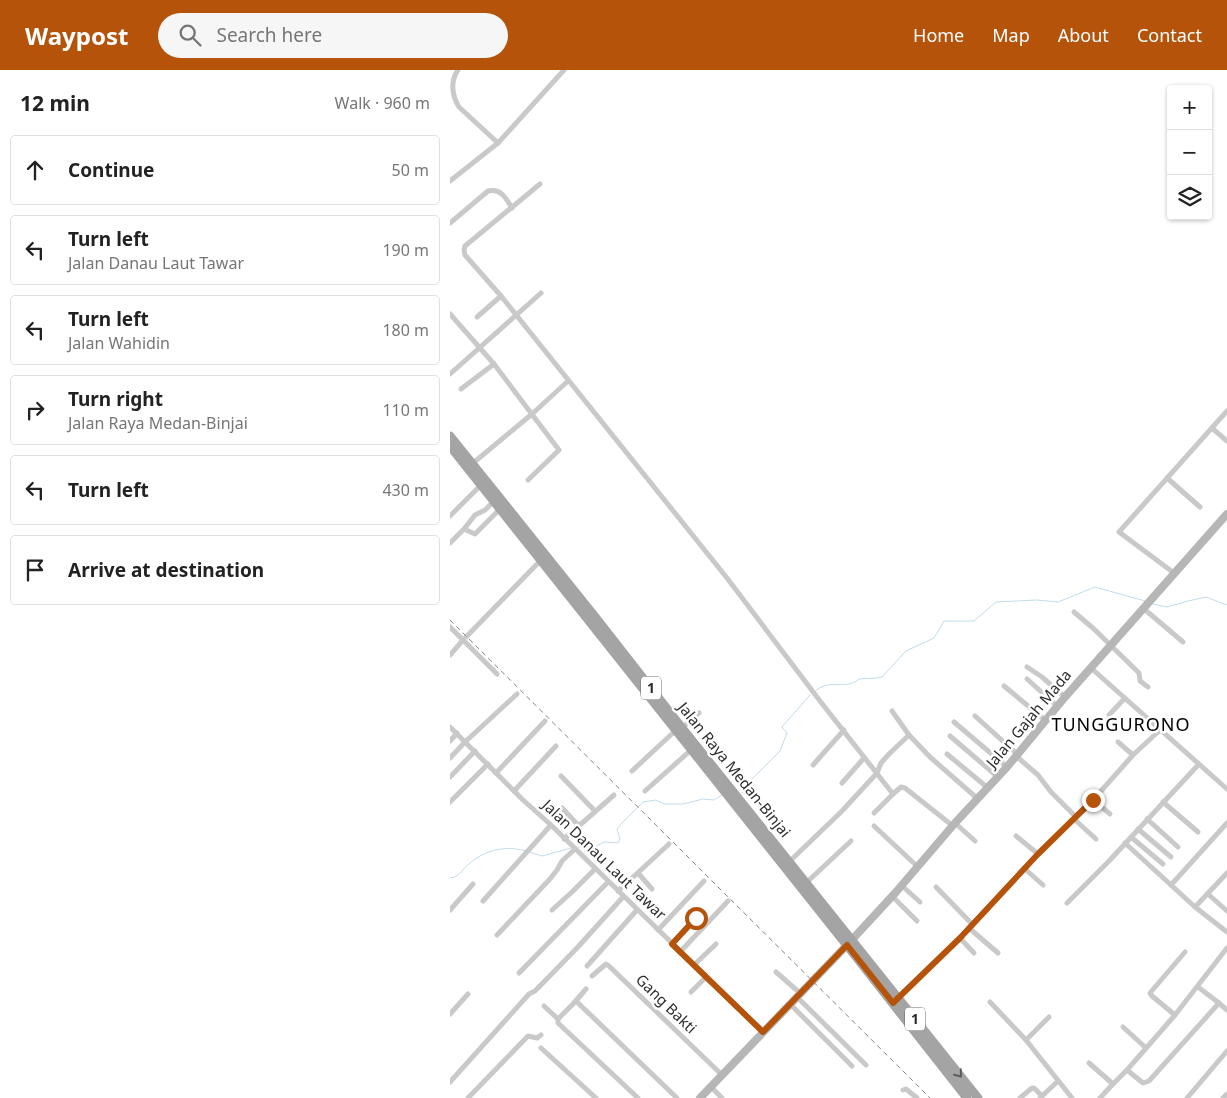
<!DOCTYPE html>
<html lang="en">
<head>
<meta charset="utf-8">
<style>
  :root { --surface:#fff; --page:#f6f6f6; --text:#222; --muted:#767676; --line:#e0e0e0; --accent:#b45309 }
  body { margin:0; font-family:"Noto Sans",sans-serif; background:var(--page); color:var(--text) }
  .controls { position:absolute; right:15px; top:15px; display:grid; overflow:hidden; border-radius:5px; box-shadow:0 1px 4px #0004 }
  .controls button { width:45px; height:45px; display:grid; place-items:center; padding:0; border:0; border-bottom:1px solid var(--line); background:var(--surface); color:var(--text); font:25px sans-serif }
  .stop { position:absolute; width:15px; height:15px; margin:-11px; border:4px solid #b45309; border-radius:50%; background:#fff }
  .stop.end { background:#b45309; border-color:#fff; box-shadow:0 1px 5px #0008 }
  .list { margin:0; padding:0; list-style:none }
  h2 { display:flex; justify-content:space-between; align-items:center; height:65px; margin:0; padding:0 20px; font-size:21px }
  h2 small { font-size:16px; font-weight:400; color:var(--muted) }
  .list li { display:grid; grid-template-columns:32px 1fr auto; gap:15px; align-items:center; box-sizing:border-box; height:70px; margin:0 10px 10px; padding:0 10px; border:1px solid var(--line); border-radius:5px }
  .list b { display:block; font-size:19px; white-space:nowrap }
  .list p { margin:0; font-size:16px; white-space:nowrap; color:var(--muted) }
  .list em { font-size:16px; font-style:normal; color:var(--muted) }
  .icon { flex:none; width:28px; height:28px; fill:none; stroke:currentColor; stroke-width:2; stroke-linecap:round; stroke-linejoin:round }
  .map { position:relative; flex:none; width:777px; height:1028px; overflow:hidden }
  header { display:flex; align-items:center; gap:30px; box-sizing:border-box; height:70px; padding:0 25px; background:var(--accent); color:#fff }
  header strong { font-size:24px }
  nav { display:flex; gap:28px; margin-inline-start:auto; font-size:18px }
  .search { width:350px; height:45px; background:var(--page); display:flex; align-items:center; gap:12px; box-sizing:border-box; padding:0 18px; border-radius:28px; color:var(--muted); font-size:19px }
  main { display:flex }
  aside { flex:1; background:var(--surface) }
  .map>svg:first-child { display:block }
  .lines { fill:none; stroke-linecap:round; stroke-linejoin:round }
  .stream { stroke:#c2dcec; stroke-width:1 }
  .street { stroke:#c9c9c9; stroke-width:5 }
  .secondary { stroke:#b6b6b6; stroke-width:8 }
  .primary { stroke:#a4a4a4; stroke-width:9 }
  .rail { stroke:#818181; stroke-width:1; stroke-dasharray:5 4; stroke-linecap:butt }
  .oneway { stroke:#5c5c5c }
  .route { stroke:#b45309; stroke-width:6 }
  .labels { text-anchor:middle; stroke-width:5; stroke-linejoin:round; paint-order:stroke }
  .shield { fill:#fff; stroke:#6b6b6b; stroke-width:1 }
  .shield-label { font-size:14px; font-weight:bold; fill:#2c2c2c }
  .street-label { font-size:15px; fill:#2c2c2c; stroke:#fff }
  .quarter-label { font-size:18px; letter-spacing:1px; fill:#000; stroke:#fff }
</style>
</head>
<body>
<header>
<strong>Waypost</strong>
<div class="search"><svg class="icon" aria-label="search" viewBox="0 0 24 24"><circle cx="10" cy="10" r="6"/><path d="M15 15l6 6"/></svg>Search here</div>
<nav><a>Home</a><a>Map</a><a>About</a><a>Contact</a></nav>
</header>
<main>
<aside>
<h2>12 min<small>Walk · 960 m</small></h2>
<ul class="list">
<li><svg class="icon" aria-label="ahead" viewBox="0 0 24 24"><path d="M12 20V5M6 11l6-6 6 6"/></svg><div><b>Continue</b></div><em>50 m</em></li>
<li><svg class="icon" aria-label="left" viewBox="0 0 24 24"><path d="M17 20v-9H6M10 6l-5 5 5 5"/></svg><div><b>Turn left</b><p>Jalan Danau Laut Tawar</p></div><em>190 m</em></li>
<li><svg class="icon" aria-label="left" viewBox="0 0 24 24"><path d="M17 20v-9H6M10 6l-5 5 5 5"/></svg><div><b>Turn left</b><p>Jalan Wahidin</p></div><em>180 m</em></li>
<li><svg class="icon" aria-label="right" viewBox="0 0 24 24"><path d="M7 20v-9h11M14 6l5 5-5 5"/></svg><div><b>Turn right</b><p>Jalan Raya Medan-Binjai</p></div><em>110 m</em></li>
<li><svg class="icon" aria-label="left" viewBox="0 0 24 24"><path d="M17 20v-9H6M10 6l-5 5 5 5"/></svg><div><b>Turn left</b></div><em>430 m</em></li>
<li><svg class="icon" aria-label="arrive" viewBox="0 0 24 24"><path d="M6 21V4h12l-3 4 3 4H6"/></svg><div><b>Arrive at destination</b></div></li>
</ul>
</aside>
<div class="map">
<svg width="777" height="1028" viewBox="0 0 777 1028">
  <rect width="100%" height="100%" fill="#fff"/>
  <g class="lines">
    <g class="stream">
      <path d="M 703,534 L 717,537 L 738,531 L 756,527 L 777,535"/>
      <path d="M 366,620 C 370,618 374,615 378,615 C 389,613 399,618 409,609 L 426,608 L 432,607 L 456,581 L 484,568 L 494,551 L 524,551 L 546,532 L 587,530 L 608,532 L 645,517 L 695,531"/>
      <path d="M 292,723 L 301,710 L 330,681 L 337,663 L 332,657 L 360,625"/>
      <path d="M 128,777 L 141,779 L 154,772 L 168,773 L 170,769 L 167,759 L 171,754 L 193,732 L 206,730 L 214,734 L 233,734 L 253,729 L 264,730 L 272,725"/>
      <path d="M 79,782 L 92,786 L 121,778"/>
      <path d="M 0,808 C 10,807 11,800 19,794 C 34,780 55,775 76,781"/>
    </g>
    <g class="street">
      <path d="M 8,0 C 0,11 2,26 9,37 L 48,73"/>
      <path d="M 0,111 L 48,73 L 114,0"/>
      <path d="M 90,114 L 15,176 L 14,180 L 15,185 L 51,226 L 277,508 L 370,631 L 443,724"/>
      <path d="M 0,153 L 38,121 C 51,118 56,128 62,138"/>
      <path d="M 0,244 L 44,294 L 109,380 L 78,410"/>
      <path d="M 27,247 L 51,226"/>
      <path d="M 0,304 L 91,223"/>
      <path d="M 11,319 L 44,294"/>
      <path d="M 762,358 L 777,371"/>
      <path d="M 22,394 L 82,344 L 118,311"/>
      <path d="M 717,408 L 750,437"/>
      <path d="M 0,446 L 31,415"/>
      <path d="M 14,459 L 25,445 L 35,440 L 44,431"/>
      <path d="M 0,473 L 14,459 L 25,464 L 50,439"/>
      <path d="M 724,503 L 669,462 L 777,341"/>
      <path d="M 693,538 L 733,572"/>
      <path d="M 624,542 L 644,559 L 689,603 L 690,611 L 698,617"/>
      <path d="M 0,557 L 47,604"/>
      <path d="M 16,567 L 91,490"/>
      <path d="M 0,585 L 13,570"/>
      <path d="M 577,597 L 592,607 L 615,627"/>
      <path d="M 641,598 L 777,719"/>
      <path d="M 577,609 L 607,636"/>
      <path d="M 554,616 L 595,650"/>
      <path d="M 442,641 L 459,665 L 480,687 L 528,729"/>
      <path d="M 659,645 L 675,628"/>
      <path d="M 525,646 L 567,684"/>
      <path d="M 504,652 L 557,697"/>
      <path d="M 0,657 L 73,730 L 101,755 L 313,962"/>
      <path d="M 500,666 L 548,707"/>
      <path d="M 0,671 L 7,663"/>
      <path d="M 668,672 L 683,685"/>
      <path d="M 497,684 L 538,718"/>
      <path d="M 566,686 L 588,705 L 601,722 L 626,747"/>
      <path d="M 0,688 L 15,672 L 67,624"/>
      <path d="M 363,695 L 394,660"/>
      <path d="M 182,701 L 226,660 L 232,658 L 249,643"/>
      <path d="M 46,703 L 95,651"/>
      <path d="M 111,706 L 145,741"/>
      <path d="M 0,707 L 25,681"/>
      <path d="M 392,713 L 414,688"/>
      <path d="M 64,721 L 106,676"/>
      <path d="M 195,721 L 241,680"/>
      <path d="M 643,730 L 660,744"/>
      <path d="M 0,732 L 38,694"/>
      <path d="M 713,732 L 748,762"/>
      <path d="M 112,738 L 129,756"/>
      <path d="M 424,743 L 443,724 L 451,717 L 455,718 L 503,756"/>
      <path d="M 624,749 L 646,769"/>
      <path d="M 697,749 L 728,777"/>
      <path d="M 505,753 L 525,771"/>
      <path d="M 424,756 L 468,797"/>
      <path d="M 688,759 L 721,787"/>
      <path d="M 566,766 L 588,784"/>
      <path d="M 681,767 L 713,794"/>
      <path d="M 114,769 L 164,725"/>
      <path d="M 675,773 L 745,837 L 777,862"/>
      <path d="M 339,792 L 392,741 L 427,703 L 431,693 L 439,684 L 459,665"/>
      <path d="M 575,799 L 593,815"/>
      <path d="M 188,803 L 202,819"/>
      <path d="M 356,813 L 401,771"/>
      <path d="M 451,815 L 470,832"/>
      <path d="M 721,815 L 777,753"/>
      <path d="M 486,817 L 522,854"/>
      <path d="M 168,821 L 219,774"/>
      <path d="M 758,824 L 777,841"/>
      <path d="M 442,826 L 467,851"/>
      <path d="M 33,831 L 101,755"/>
      <path d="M 617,833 L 659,791 L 749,694"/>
      <path d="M 745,837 L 777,803"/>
      <path d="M 0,840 L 23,814"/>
      <path d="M 102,840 L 122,822 L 145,799"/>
      <path d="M 519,858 L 548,883"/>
      <path d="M 208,860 L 254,811"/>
      <path d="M 47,865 L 99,810 L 107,800 L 112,791 L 125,779"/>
      <path d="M 510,868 L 524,883"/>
      <path d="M 222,874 L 246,848"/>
      <path d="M 230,882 L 278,831"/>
      <path d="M 244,895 L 266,874"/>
      <path d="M 137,896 L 187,840"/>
      <path d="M 326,902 L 350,923"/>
      <path d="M 69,903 L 158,812"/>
      <path d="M 142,906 L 156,894 L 159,896 L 272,1005"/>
      <path d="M 241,922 L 256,907"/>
      <path d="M 347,927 L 416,995"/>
      <path d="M 446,929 L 510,868 L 588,784 L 643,730 L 683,685 L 710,660"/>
      <path d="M 126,931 L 227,1028"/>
      <path d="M 540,932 L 576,970 L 622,1028"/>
      <path d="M 769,933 L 777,940"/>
      <path d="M 340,934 L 402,996"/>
      <path d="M 94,936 L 108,949 L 108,953 L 188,1028"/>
      <path d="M 0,944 L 18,924"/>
      <path d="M 725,945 L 702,926 L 700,923 L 735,882"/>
      <path d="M 108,949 L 123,934 L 136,919"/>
      <path d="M 673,957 L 696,978"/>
      <path d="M 576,970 L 599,947"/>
      <path d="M 91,978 L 146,1028"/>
      <path d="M 639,993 L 663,1014"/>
      <path d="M 677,1000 L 725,945 L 777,878"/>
      <path d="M 0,1012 L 79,924 L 85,921 L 127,878 L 173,827"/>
      <path d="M 261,1017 L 272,1028"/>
      <path d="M 453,1020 L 456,1019 L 467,1028"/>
      <path d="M 18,1028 L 78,966 L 87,968 L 91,965"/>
      <path d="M 570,1028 L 582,1018 L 584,1018 L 592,1026"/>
      <path d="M 590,1028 L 608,1011"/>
      <path d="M 650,1028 L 663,1014 L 677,1000 L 693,1013 L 699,1011 L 769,933 L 748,917"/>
      <path d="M 737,1028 L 777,981"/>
      <path d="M 773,1028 L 777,1024"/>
    </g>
    <path class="secondary" d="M 250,1028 L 399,873 L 446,822 L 505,753 L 557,697 L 615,627 L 777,444"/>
    <g class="primary">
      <path d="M 0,366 L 146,548 L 232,658 L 528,1028"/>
      <path d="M 0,376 L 407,888 L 517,1028"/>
    </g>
    <path class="rail" d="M 0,550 L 480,1028"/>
  </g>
  <defs><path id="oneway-chevron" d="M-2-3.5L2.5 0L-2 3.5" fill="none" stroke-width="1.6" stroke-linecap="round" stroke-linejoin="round" transform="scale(1.25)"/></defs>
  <use class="oneway" href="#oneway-chevron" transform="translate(509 1004) rotate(51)"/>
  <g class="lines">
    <path class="route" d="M 246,848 L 222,874 L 313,962 L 397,875 L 443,933 L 510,868 L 588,784 L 643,730"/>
  </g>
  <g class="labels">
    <g class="shield">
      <rect x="191" y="606.5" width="20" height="23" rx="4"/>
      <rect x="455" y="937.5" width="20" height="23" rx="4"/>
    </g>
    <g class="shield-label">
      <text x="201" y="623">1</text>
      <text x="465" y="954">1</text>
    </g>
    <g class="street-label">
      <text transform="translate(579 649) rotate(-50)" y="5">Jalan Gajah Mada</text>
      <text transform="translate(284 700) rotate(51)" y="5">Jalan Raya Medan-Binjai</text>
      <text transform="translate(154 790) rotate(44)" y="5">Jalan Danau Laut Tawar</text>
      <text transform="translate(216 934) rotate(44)" y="5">Gang Bakti</text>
    </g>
    <g class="quarter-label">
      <text x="671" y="661">TUNGGURONO</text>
    </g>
  </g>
</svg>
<div class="controls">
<button>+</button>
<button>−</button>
<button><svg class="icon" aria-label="layers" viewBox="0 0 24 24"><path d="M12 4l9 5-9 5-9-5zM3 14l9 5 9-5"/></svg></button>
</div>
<div class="stop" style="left:246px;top:848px"></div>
<div class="stop end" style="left:643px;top:730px"></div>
</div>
</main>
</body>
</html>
